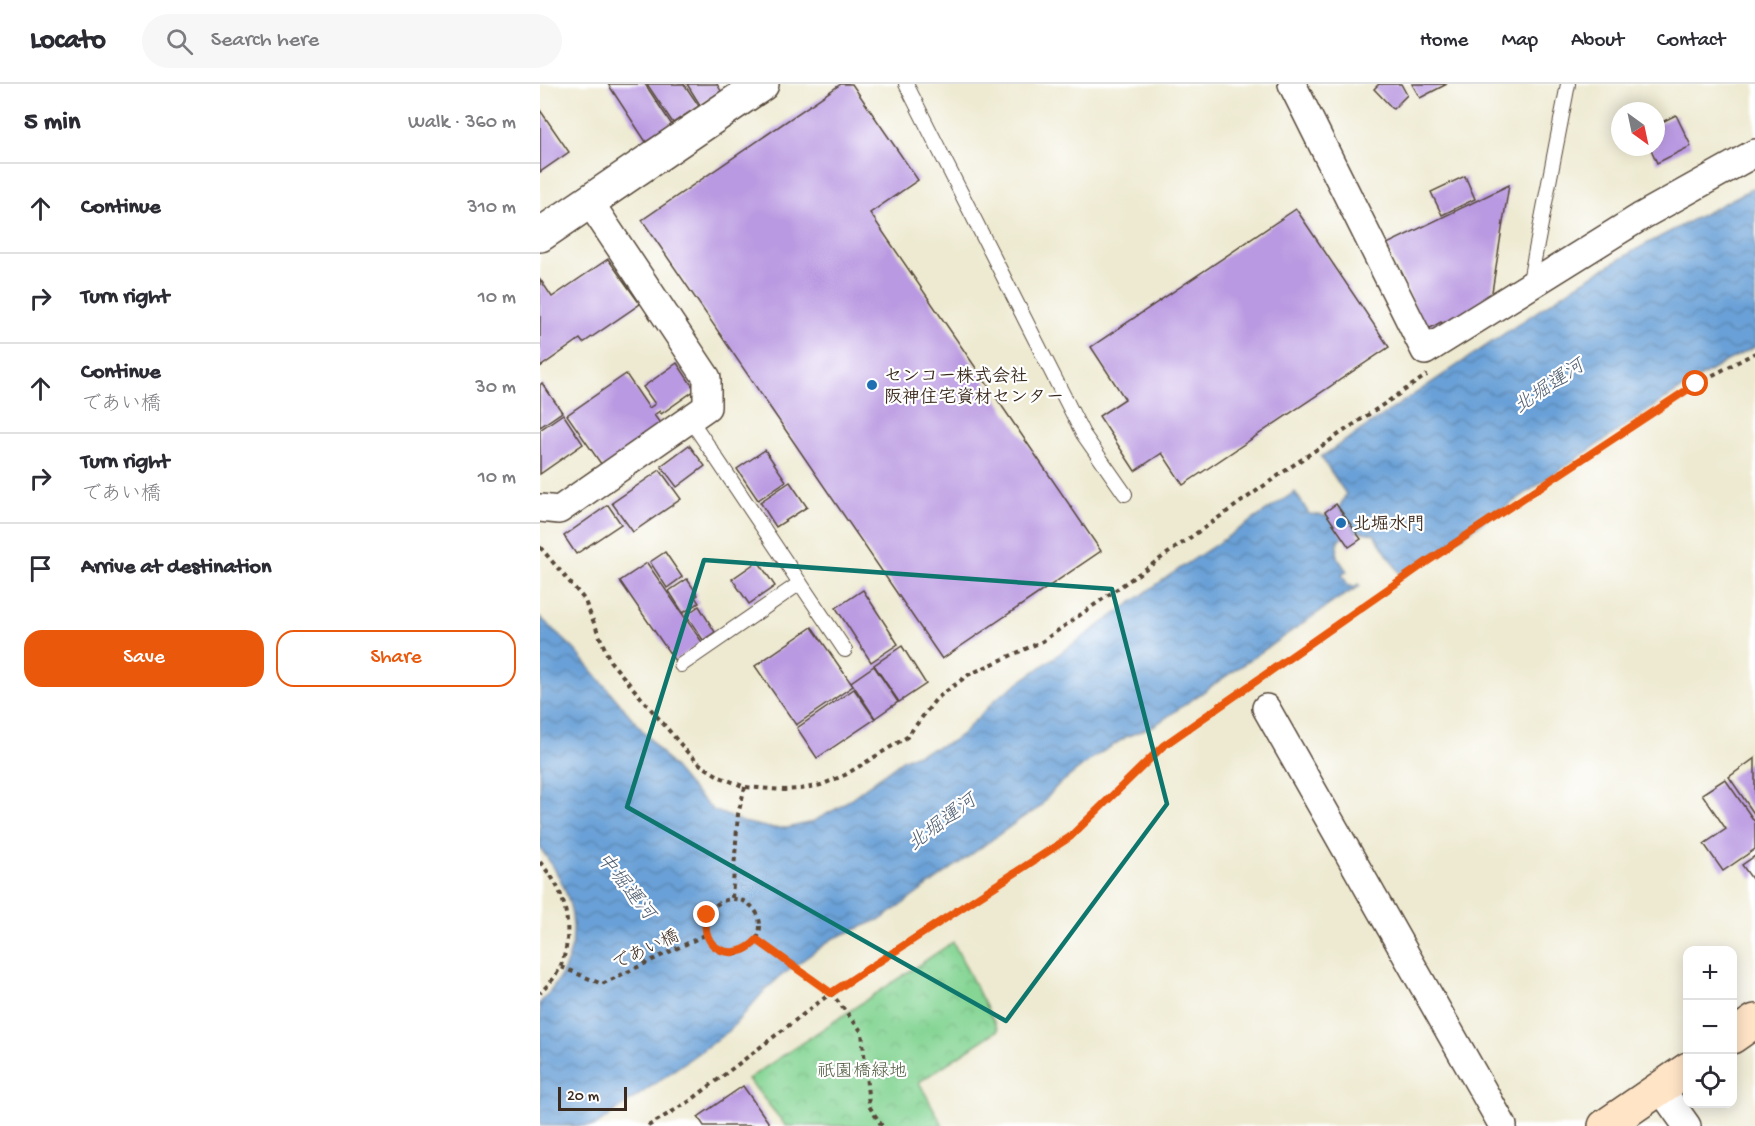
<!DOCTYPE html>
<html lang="en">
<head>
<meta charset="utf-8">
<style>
  :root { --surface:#fff; --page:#f7f7f7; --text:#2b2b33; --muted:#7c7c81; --line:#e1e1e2; --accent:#ea580c }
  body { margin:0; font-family:"Gochi Hand","Klee One",sans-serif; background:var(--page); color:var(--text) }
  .controls { position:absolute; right:18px; bottom:18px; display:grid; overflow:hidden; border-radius:12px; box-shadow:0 3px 15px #0003 }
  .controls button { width:54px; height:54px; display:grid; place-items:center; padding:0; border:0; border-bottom:2px solid var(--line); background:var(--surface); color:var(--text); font:30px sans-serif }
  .compass { position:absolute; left:1071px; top:18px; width:54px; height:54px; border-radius:50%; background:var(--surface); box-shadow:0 3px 15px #0003; rotate:147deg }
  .scale { position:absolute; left:18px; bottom:15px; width:69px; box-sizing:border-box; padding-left:6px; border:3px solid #3b2a1e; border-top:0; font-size:16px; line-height:21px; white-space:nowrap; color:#3b2a1e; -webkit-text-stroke:4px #fff; paint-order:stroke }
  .stop { position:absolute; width:18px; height:18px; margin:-14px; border:4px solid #ea580c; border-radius:50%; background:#fff }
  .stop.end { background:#ea580c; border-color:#fff; box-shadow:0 2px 6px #0008 }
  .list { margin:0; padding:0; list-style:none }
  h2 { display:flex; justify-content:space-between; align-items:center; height:78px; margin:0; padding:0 24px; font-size:26px }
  h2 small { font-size:20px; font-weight:400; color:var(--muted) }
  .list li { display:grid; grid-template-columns:39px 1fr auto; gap:18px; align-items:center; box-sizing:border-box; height:90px; padding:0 24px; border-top:2px solid var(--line) }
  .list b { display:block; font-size:22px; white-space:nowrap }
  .list p { margin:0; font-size:20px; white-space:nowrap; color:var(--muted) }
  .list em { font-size:20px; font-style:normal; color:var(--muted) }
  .actions { display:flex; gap:12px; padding:18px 24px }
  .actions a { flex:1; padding:14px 0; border:2px solid var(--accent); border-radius:18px; text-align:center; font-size:21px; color:var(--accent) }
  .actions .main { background:var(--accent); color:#fff }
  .icon { flex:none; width:33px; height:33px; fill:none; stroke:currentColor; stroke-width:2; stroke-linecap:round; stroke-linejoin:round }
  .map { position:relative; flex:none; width:1215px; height:1042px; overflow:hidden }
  header { display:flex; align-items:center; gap:36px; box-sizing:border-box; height:84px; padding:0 30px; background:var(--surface); border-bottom:2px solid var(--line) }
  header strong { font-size:28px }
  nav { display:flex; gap:33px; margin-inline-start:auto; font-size:21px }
  .search { width:420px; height:54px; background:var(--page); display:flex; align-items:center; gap:15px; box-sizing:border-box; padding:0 21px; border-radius:33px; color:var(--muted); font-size:22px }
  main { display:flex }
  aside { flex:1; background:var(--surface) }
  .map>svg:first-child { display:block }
  .park { fill:url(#park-crowns); stroke:#60805a; stroke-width:1.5 }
  .water { fill:url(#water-waves); stroke:#52657a; stroke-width:1.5 }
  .building { fill:#b999e1 }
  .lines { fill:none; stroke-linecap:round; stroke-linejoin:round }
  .service-casing { stroke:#564739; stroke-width:16 }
  .minor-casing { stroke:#564739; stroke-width:30 }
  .tertiary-casing { stroke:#564739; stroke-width:36 }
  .secondary-casing { stroke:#564739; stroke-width:36 }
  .path { stroke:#564739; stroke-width:4; stroke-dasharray:4.5 4.5; stroke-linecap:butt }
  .service { stroke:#fff; stroke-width:14 }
  .minor { stroke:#fff; stroke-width:27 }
  .tertiary { stroke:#fff; stroke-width:33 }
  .secondary { stroke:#ffe4c6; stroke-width:33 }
  .route { stroke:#ea580c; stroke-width:8 }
  .marked { fill:none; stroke:#0f766e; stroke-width:4.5; stroke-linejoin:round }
  .poi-dot { fill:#1f6fb2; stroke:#fff; stroke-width:2 }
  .labels { text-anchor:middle; stroke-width:4.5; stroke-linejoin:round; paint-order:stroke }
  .poi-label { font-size:18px; font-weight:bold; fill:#3b2a1e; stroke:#fff; text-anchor:start }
  .street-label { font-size:18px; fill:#3b2a1e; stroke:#fff }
  .park-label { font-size:18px; fill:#525d42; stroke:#fff }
  .water-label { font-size:20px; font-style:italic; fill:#505f71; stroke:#fff }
</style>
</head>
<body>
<header>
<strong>Locato</strong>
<div class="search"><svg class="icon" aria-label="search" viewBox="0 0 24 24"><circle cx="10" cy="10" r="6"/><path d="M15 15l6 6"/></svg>Search here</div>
<nav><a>Home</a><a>Map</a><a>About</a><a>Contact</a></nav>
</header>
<main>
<aside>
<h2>5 min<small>Walk · 360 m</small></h2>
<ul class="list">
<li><svg class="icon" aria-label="ahead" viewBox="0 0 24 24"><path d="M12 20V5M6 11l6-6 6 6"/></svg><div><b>Continue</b></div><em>310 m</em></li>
<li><svg class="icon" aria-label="right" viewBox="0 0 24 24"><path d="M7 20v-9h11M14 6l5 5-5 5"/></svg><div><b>Turn right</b></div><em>10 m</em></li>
<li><svg class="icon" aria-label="ahead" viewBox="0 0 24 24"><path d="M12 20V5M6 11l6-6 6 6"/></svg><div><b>Continue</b><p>であい橋</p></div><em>30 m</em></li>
<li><svg class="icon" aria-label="right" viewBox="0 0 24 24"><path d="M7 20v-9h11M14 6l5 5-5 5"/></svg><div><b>Turn right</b><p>であい橋</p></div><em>10 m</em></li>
<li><svg class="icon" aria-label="arrive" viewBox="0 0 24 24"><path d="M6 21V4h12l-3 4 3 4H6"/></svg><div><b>Arrive at destination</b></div></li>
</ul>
<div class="actions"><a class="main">Save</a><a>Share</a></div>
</aside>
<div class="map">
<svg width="1215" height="1042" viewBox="0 0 1215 1042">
  <defs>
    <pattern id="park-crowns" width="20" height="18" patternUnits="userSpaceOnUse" patternTransform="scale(1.5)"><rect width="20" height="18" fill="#86d595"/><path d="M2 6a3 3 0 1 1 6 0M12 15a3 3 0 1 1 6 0" fill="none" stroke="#75b780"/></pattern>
    <pattern id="water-waves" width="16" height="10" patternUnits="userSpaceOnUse" patternTransform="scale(1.5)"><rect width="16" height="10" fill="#69a0d7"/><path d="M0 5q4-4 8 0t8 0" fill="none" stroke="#5883ae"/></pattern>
  </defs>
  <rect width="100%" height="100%" fill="#fff"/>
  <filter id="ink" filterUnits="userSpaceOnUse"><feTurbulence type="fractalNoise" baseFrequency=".0167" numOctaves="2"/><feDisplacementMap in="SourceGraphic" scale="12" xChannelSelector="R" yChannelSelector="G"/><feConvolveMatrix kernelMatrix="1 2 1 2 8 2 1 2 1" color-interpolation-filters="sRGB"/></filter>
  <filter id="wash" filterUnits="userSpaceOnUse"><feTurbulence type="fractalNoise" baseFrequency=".008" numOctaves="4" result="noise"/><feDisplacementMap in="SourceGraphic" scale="24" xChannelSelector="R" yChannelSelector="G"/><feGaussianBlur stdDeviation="1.35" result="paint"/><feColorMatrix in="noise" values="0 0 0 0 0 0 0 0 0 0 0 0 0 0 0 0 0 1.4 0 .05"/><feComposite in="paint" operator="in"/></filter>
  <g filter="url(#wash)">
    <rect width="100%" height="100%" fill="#eeead2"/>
    <path class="park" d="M 413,858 L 458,946 L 379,998 L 403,1042 L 246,1042 L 208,995 Z"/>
    <g class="water">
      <path d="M 1215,103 L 1215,263 L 1185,278 L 1125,315 L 862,493 L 834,450 L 815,447 L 799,424 L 806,410 L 781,373 L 1038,200 L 1097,165 Z"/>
      <path d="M 755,408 L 769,430 L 788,432 L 803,453 L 798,456 L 797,473 L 807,487 L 802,491 L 809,503 L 812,501 L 814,503 L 818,500 L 820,502 L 801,513 L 615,641 L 586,653 L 554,673 L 516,703 L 499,724 L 482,734 L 343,834 L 292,855 L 241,892 L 225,906 L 189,947 L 55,1042 L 0,1042 L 0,919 C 48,870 40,815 0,764 L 0,533 L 34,565 L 150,703 L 173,726 L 203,738 L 230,744 L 247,744 L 272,738 L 298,724 L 364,675 L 411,658 L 423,649 L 457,614 L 630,491 Z"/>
    </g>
    <g id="blocks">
      <g class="building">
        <path d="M 68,0 L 105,0 L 132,41 L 106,58 Z"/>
        <path d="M 107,0 L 144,0 L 159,22 L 133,39 Z"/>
        <path d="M 147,0 L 177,0 L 181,7 L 160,21 Z"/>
        <path d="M 301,0 L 312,0 L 378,96 L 330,129 L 561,467 L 402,575 L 102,136 Z"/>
        <path d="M 839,0 L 861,0 L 867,11 L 853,25 L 834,5 Z"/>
        <path d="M 872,0 L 907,0 L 880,14 Z"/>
        <path d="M 0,26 L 29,68 L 0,88 Z"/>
        <path d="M 1136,31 L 1151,62 L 1117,79 L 1110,63 L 1116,63 L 1116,41 Z"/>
        <path d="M 925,92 L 935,115 L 902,131 L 891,108 Z"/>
        <path d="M 969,101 L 951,214 L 903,241 L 901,238 L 885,247 L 847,160 Z"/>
        <path d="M 756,125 L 849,263 L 643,401 L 622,369 L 595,387 L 559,332 L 585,315 L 551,263 Z"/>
        <path d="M 68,175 L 100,220 L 43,259 L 40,255 L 0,283 L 0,195 L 12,213 Z"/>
        <path d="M 137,279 L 155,306 L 121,330 L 120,327 L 114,331 L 125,346 L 66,387 L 27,331 L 86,290 L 109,324 L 115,320 L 103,303 Z"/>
        <path d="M 2,299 L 22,328 L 0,343 L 0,301 Z"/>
        <path d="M 23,330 L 43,360 L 0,390 L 0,346 Z"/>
        <path d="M 149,361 L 165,382 L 137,403 L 121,382 Z"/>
        <path d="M 225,366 L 246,397 L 218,416 L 197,385 Z"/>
        <path d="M 120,386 L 141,415 L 93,448 L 72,419 Z"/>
        <path d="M 250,398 L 267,423 L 236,443 L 220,418 Z"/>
        <path d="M 796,420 L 821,455 L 809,463 L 785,428 Z"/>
        <path d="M 68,421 L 81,440 L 36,470 L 24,452 Z"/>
        <path d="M 125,468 L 142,493 L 127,504 L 110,478 Z"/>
        <path d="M 218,477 L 235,502 L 209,520 L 192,495 Z"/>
        <path d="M 107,479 L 162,558 L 135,577 L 80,497 Z"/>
        <path d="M 147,495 L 158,511 L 155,513 L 159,519 L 143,529 L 129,507 Z"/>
        <path d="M 323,506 L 358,560 L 331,578 L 296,524 Z"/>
        <path d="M 159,522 L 175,548 L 163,556 L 146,531 Z"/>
        <path d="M 272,543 L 313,602 L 256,641 L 215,582 Z"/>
        <path d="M 362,562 L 386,600 L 359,618 L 334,581 Z"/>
        <path d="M 334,582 L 358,618 L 335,634 L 311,598 Z"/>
        <path d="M 314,605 L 335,635 L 277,674 L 257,644 Z"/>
        <path d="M 1215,674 L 1215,731 L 1189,693 Z"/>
        <path d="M 1185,695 L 1215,738 L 1215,765 L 1183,787 L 1164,760 L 1186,745 L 1162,710 Z"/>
        <path d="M 1215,772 L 1215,793 L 1212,795 L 1202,781 Z"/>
        <path d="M 203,1002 L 231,1042 L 164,1042 L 158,1033 Z"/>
      </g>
    </g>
  </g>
  <g filter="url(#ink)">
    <use href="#blocks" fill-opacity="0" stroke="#564739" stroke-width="1.5"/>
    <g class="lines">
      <defs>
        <g id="service">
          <path d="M 366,0 L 543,350 L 585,410"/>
          <path d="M 989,202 L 1028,0"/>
          <path d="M 150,335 L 305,566"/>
          <path d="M 141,581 L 260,499"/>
        </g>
        <g id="minor">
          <path d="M 752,0 L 885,267 L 1102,132 L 1215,69"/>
          <path d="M 0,424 L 19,426 L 167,323 L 167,294 L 49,117"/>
          <path d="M 726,624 L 963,1042"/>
          <path d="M 1120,1004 L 1147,1042"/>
        </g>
        <path id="tertiary" d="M 0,151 L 222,0"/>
        <g id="secondary">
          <path d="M 1192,953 L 1215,937"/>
          <path d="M 1065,1042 L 1148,985"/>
        </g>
      </defs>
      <use href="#service" class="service-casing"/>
      <use href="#minor" class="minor-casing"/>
      <use href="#tertiary" class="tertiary-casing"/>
      <use href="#secondary" class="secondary-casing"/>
      <g class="path">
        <path d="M 0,463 L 44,515 L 70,577 L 148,669 L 161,681 L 180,693 L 205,703 L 244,706 L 260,705 L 281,701 L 305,691 L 367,653 L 396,615 L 428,591 L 503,557 L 752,382 L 887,291"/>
        <path d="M 0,778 C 5,785 10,790 14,797 C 29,821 32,858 20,883 C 16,893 7,902 0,909"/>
        <path d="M 192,814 L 198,730 L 205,703"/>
        <circle cx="193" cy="842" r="27"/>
        <path d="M 217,856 L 291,909 L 322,948 L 329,1022 L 342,1042"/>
        <path d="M 21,883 L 62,900 L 167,850"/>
        <path d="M 108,1042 L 150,1017 L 291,909 L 530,753 L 623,662 L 888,477 L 1156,300 L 1215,269"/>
      </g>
      <use href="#service" class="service"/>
      <use href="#minor" class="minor"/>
      <use href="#tertiary" class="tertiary"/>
      <use href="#secondary" class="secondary"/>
    </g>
  </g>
  <g class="lines" filter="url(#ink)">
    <path class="route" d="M 167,831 C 158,865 194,881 217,856 L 291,909 L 530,753 L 623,662 L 888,477 L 1156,300"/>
  </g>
  <path class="marked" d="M 164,476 L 572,505 L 627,720 L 466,937 L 87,723 Z"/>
  <g class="poi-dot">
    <circle cx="332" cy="301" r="6"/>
    <circle cx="801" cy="439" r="6"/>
  </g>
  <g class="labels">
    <g class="poi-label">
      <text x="344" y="297">センコー株式会社<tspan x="344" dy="21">阪神住宅資材センター</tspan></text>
      <text x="813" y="445">北堀水門</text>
    </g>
    <g class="street-label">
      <text transform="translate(105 865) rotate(-25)" y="6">であい橋</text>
    </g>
    <g class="park-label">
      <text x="322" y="992">祇園橋緑地</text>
    </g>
    <g class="water-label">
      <text transform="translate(1008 301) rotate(-34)" y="7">北堀運河</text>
      <text transform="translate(401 737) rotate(-37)" y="7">北堀運河</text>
      <text transform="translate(87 801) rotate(51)" y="7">中堀運河</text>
    </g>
  </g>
</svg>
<div class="controls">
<button>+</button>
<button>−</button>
<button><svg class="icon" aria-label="locate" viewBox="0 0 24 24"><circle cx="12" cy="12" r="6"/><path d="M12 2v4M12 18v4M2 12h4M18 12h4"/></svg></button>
</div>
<svg class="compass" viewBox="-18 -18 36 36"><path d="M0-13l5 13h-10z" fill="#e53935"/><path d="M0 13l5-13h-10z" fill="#7c7c81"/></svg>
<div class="scale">20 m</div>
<div class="stop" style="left:1156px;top:300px"></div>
<div class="stop end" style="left:167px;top:831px"></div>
</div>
</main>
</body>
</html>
